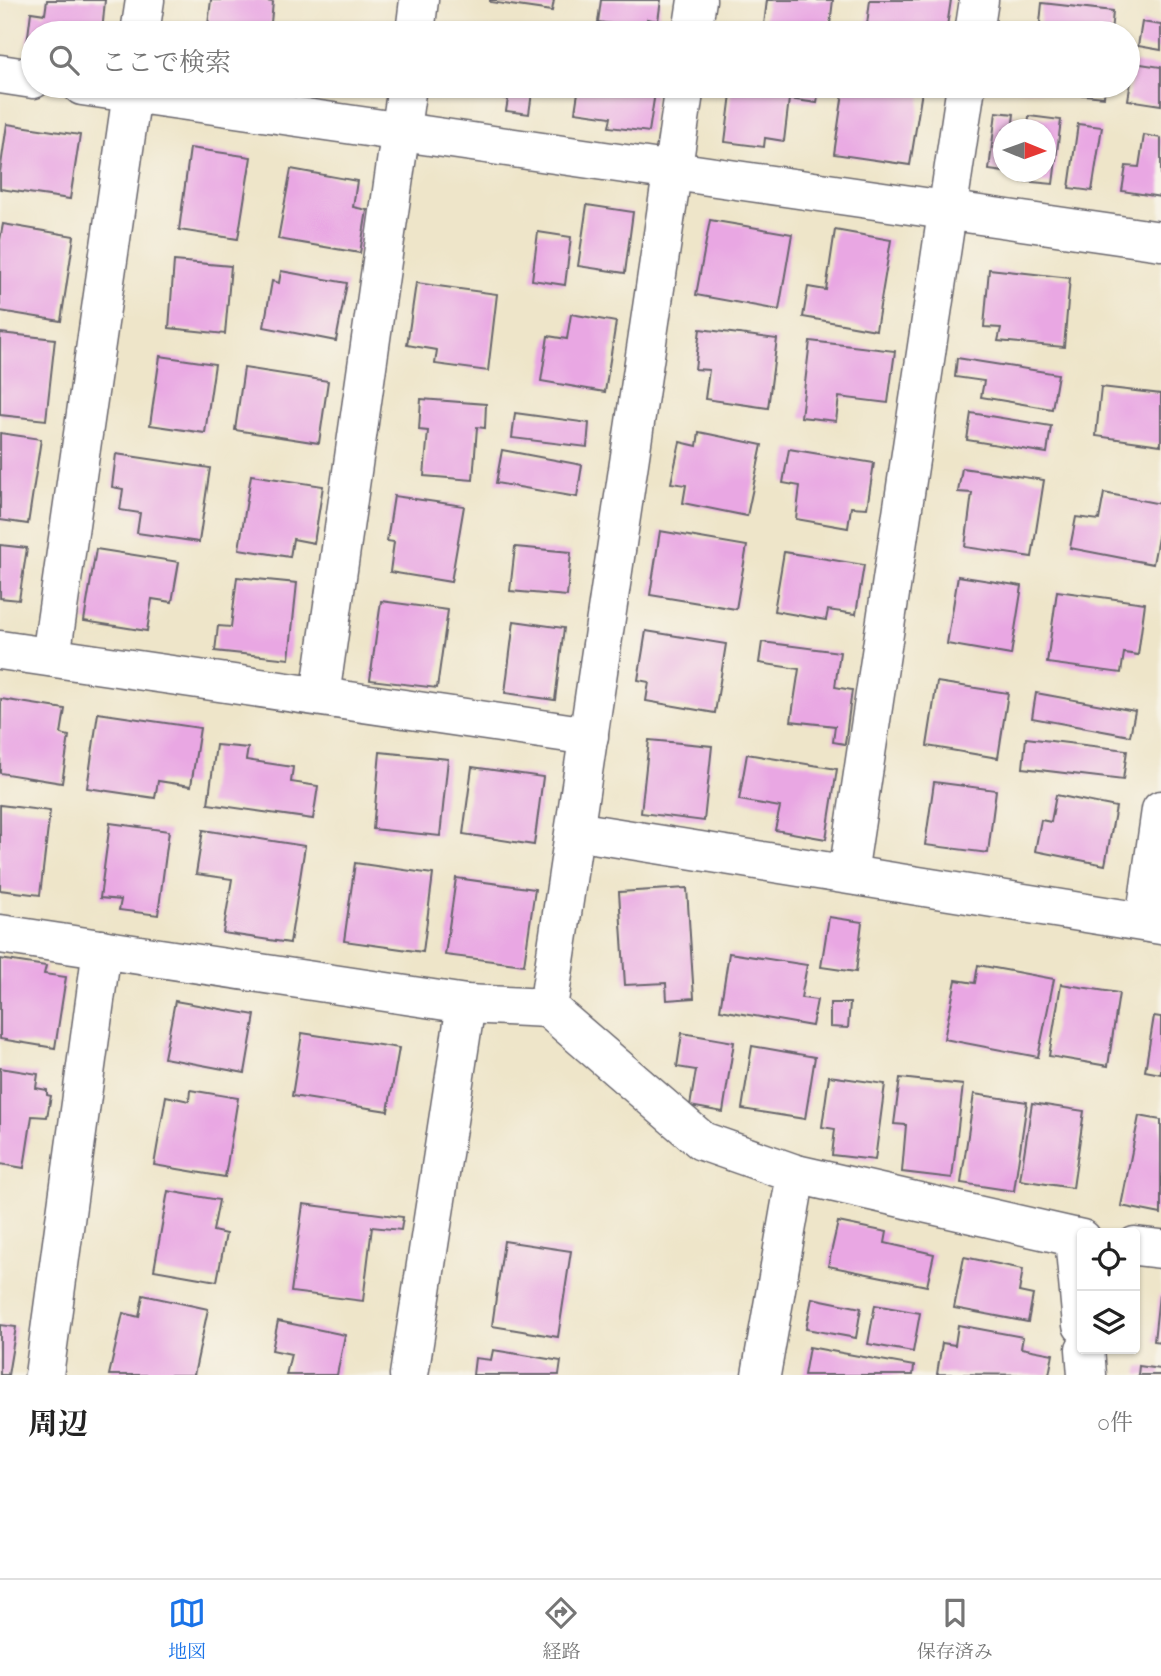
<!DOCTYPE html>
<html lang="ja">
<head>
<meta charset="utf-8">
<style>
  :root { --surface:#fff; --page:#f2f2f2; --text:#222; --muted:#767676; --line:#e0e0e0; --accent:#1a73e8 }
  body { margin:0; font-family:"IM FELL French Canon","Noto Serif JP",serif; background:var(--page); color:var(--text) }
  .controls { position:absolute; right:21px; bottom:21px; display:grid; overflow:hidden; border-radius:7px; box-shadow:0 2px 5px #0004 }
  .controls button { width:63px; height:63px; display:grid; place-items:center; padding:0; border:0; border-bottom:2px solid var(--line); background:var(--surface); color:var(--text); font:35px sans-serif }
  .compass { position:absolute; left:993px; top:119px; width:63px; height:63px; border-radius:50%; background:var(--surface); box-shadow:0 2px 5px #0004; rotate:91deg }
  .list { margin:0; padding:0; list-style:none }
  h2 { display:flex; justify-content:space-between; align-items:center; height:91px; margin:0; padding:0 28px; font-size:30px }
  h2 small { font-size:23px; font-weight:400; color:var(--muted) }
  .icon { flex:none; width:38px; height:38px; fill:none; stroke:currentColor; stroke-width:2; stroke-linecap:round; stroke-linejoin:round }
  .map { position:relative; flex:none; width:1161px; height:1375px; overflow:hidden }
  .search { position:absolute; background:var(--surface); box-shadow:0 2px 5px #0004; left:21px; right:21px; top:21px; height:77px; display:flex; align-items:center; gap:18px; box-sizing:border-box; padding:0 24px; border-radius:38px; color:var(--muted); font-size:26px }
  .sheet { height:203px; background:var(--surface) }
  nav { display:flex; justify-content:space-around; align-items:center; box-sizing:border-box; height:98px; border-top:2px solid var(--line); background:var(--surface); font-size:19px; color:var(--muted) }
  nav a { display:grid; justify-items:center; gap:4px }
  nav .on { color:var(--accent) }
  .map>svg:first-child { display:block }
  .building { fill:#e9a7e3 }
  .lines { fill:none; stroke-linecap:round; stroke-linejoin:round }
  .street-casing { stroke:#69666d; stroke-width:41 }
  .street { stroke:#fff; stroke-width:38 }
</style>
</head>
<body>
<div class="map">
<svg width="1161" height="1375" viewBox="0 0 1161 1375">
  <rect width="100%" height="100%" fill="#f7f3e8"/>
  <filter id="ink" filterUnits="userSpaceOnUse"><feTurbulence type="fractalNoise" baseFrequency=".0143" numOctaves="2"/><feDisplacementMap in="SourceGraphic" scale="14" xChannelSelector="R" yChannelSelector="G"/><feConvolveMatrix kernelMatrix="1 2 1 2 8 2 1 2 1" color-interpolation-filters="sRGB"/></filter>
  <filter id="wash" filterUnits="userSpaceOnUse"><feTurbulence type="fractalNoise" baseFrequency=".00686" numOctaves="4" result="noise"/><feDisplacementMap in="SourceGraphic" scale="28" xChannelSelector="R" yChannelSelector="G"/><feGaussianBlur stdDeviation="1.57" result="paint"/><feColorMatrix in="noise" values="0 0 0 0 0 0 0 0 0 0 0 0 0 0 0 0 0 1.4 0 .05"/><feComposite in="paint" operator="in"/></filter>
  <g filter="url(#wash)">
    <rect width="100%" height="100%" fill="#eee5c9"/>
    <g id="blocks">
      <g class="building">
        <path d="M 47,0 L 105,0 L 102,33 L 33,33 L 33,45 L 27,44 L 31,12 L 45,14 Z"/>
        <path d="M 211,0 L 260,0 L 273,2 L 270,33 L 207,33 Z"/>
        <path d="M 490,0 L 554,0 L 552,11 L 490,2 Z"/>
        <path d="M 601,0 L 661,0 L 658,21 L 647,19 L 646,29 L 598,22 Z"/>
        <path d="M 767,0 L 833,0 L 829,33 L 763,33 Z"/>
        <path d="M 870,0 L 951,0 L 946,33 L 866,33 Z"/>
        <path d="M 1042,3 L 1113,11 L 1111,33 L 1039,33 Z"/>
        <path d="M 1142,22 L 1161,25 L 1161,50 L 1138,46 Z"/>
        <path d="M 1134,63 L 1161,67 L 1161,105 L 1128,100 Z"/>
        <path d="M 452,86 L 533,86 L 529,114 L 506,111 L 508,99 L 452,91 Z"/>
        <path d="M 579,86 L 656,86 L 649,132 L 609,127 L 611,117 L 575,112 Z"/>
        <path d="M 732,86 L 819,86 L 817,103 L 789,99 L 784,141 L 765,138 L 764,147 L 725,142 Z"/>
        <path d="M 844,86 L 889,86 L 922,91 L 910,165 L 834,154 Z"/>
        <path d="M 1015,86 L 1105,86 L 1104,97 L 1015,88 Z"/>
        <path d="M 996,112 L 1014,114 L 1012,130 L 1004,130 L 1004,172 L 989,170 Z"/>
        <path d="M 1029,116 L 1061,120 L 1053,184 L 1022,181 L 1023,172 L 1046,172 L 1046,130 L 1028,130 Z"/>
        <path d="M 7,124 L 80,135 L 70,199 L 0,189 L 0,172 Z"/>
        <path d="M 1078,124 L 1102,127 L 1092,191 L 1069,188 Z"/>
        <path d="M 1144,135 L 1161,138 L 1161,197 L 1122,191 L 1126,166 L 1139,167 Z"/>
        <path d="M 190,148 L 251,157 L 238,239 L 179,230 Z"/>
        <path d="M 291,169 L 357,181 L 353,207 L 367,210 L 360,253 L 278,239 Z"/>
        <path d="M 587,205 L 633,212 L 625,273 L 578,266 Z"/>
        <path d="M 710,220 L 792,234 L 779,310 L 696,295 Z"/>
        <path d="M 3,224 L 74,236 L 61,321 L 0,311 L 0,240 Z"/>
        <path d="M 835,230 L 891,240 L 876,330 L 803,317 L 808,287 L 826,290 Z"/>
        <path d="M 538,232 L 571,237 L 565,285 L 532,280 Z"/>
        <path d="M 174,261 L 231,266 L 225,334 L 169,328 Z"/>
        <path d="M 989,269 L 1070,278 L 1064,347 L 998,341 L 1001,328 L 984,327 Z"/>
        <path d="M 281,271 L 347,283 L 336,341 L 264,327 L 272,281 L 279,283 Z"/>
        <path d="M 416,283 L 497,294 L 488,371 L 435,364 L 437,350 L 407,345 Z"/>
        <path d="M 571,314 L 616,322 L 605,392 L 541,381 L 548,336 L 567,339 Z"/>
        <path d="M 700,329 L 777,339 L 768,408 L 705,399 L 709,370 L 695,369 Z"/>
        <path d="M 0,333 L 55,339 L 46,420 L 0,415 Z"/>
        <path d="M 810,341 L 895,351 L 888,403 L 839,397 L 836,421 L 801,417 Z"/>
        <path d="M 160,356 L 215,364 L 205,433 L 150,425 Z"/>
        <path d="M 957,358 L 1058,374 L 1052,409 L 981,397 L 984,381 L 955,377 Z"/>
        <path d="M 244,368 L 328,381 L 319,443 L 235,430 Z"/>
        <path d="M 1101,387 L 1161,394 L 1161,445 L 1096,436 Z"/>
        <path d="M 421,399 L 486,404 L 485,428 L 477,427 L 473,480 L 424,476 L 428,431 L 419,430 Z"/>
        <path d="M 515,413 L 589,423 L 587,447 L 512,438 Z"/>
        <path d="M 971,413 L 1051,426 L 1047,453 L 967,440 Z"/>
        <path d="M 699,432 L 762,445 L 747,516 L 683,503 L 686,485 L 671,483 L 680,442 L 697,446 Z"/>
        <path d="M 0,433 L 41,439 L 28,524 L 0,520 Z"/>
        <path d="M 789,449 L 874,463 L 867,508 L 851,507 L 848,528 L 796,519 L 800,486 L 783,483 Z"/>
        <path d="M 502,450 L 582,465 L 577,497 L 496,483 Z"/>
        <path d="M 116,454 L 210,468 L 199,542 L 137,533 L 140,513 L 120,510 L 123,489 L 112,487 Z"/>
        <path d="M 962,468 L 1044,480 L 1032,557 L 965,547 L 972,493 L 958,492 Z"/>
        <path d="M 251,475 L 323,486 L 314,543 L 293,539 L 290,557 L 239,549 Z"/>
        <path d="M 1104,493 L 1161,504 L 1161,522 L 1153,564 L 1070,548 L 1076,517 L 1099,520 Z"/>
        <path d="M 394,496 L 464,506 L 451,582 L 390,572 L 394,542 L 387,541 Z"/>
        <path d="M 660,531 L 747,546 L 736,609 L 650,595 Z"/>
        <path d="M 0,545 L 27,548 L 19,600 L 0,598 Z"/>
        <path d="M 515,547 L 571,552 L 567,596 L 510,591 Z"/>
        <path d="M 96,549 L 179,562 L 172,602 L 152,599 L 147,631 L 84,621 Z"/>
        <path d="M 784,552 L 864,565 L 856,614 L 828,610 L 826,620 L 774,611 Z"/>
        <path d="M 958,576 L 1022,586 L 1011,655 L 947,644 Z"/>
        <path d="M 237,577 L 297,583 L 289,659 L 215,651 L 218,626 L 231,627 Z"/>
        <path d="M 1057,591 L 1145,603 L 1138,655 L 1124,653 L 1121,673 L 1047,663 Z"/>
        <path d="M 381,601 L 448,610 L 437,688 L 370,680 Z"/>
        <path d="M 514,621 L 564,628 L 555,700 L 505,693 Z"/>
        <path d="M 646,631 L 726,644 L 715,713 L 646,701 L 649,682 L 638,680 Z"/>
        <path d="M 762,642 L 840,652 L 835,687 L 852,690 L 845,744 L 833,742 L 835,726 L 791,721 L 799,669 L 759,663 Z"/>
        <path d="M 937,682 L 1008,693 L 998,758 L 927,746 Z"/>
        <path d="M 1036,693 L 1135,711 L 1130,736 L 1032,718 Z"/>
        <path d="M 1,699 L 65,709 L 61,734 L 69,736 L 62,783 L 0,773 Z"/>
        <path d="M 98,713 L 200,728 L 191,786 L 158,781 L 155,798 L 87,788 Z"/>
        <path d="M 1026,738 L 1127,750 L 1123,780 L 1023,768 Z"/>
        <path d="M 649,740 L 712,746 L 704,821 L 641,813 Z"/>
        <path d="M 216,745 L 248,748 L 246,760 L 293,767 L 291,782 L 318,786 L 313,819 L 208,804 Z"/>
        <path d="M 380,752 L 448,759 L 440,836 L 373,829 Z"/>
        <path d="M 747,754 L 837,769 L 826,839 L 775,830 L 780,807 L 739,800 Z"/>
        <path d="M 472,767 L 543,777 L 534,845 L 463,834 Z"/>
        <path d="M 934,782 L 996,790 L 988,853 L 925,845 Z"/>
        <path d="M 1056,795 L 1116,807 L 1105,865 L 1035,851 L 1041,820 L 1051,822 Z"/>
        <path d="M 0,805 L 50,811 L 40,895 L 0,890 Z"/>
        <path d="M 110,823 L 169,831 L 158,915 L 119,910 L 121,900 L 100,898 Z"/>
        <path d="M 203,830 L 305,846 L 290,943 L 223,933 L 232,879 L 196,874 Z"/>
        <path d="M 355,863 L 433,874 L 423,952 L 344,941 Z"/>
        <path d="M 456,878 L 535,889 L 524,965 L 445,955 Z"/>
        <path d="M 687,888 L 694,998 L 667,1000 L 666,983 L 625,985 L 619,892 Z"/>
        <path d="M 829,917 L 862,922 L 856,972 L 821,967 Z"/>
        <path d="M 729,953 L 807,965 L 801,998 L 817,1000 L 812,1026 L 720,1010 Z"/>
        <path d="M 0,959 L 46,966 L 44,974 L 66,977 L 55,1048 L 0,1039 Z"/>
        <path d="M 978,965 L 1054,979 L 1038,1057 L 944,1039 L 956,980 L 975,983 Z"/>
        <path d="M 1061,984 L 1119,993 L 1108,1066 L 1049,1056 Z"/>
        <path d="M 175,1001 L 255,1015 L 245,1073 L 164,1058 Z"/>
        <path d="M 830,1003 L 850,1003 L 848,1028 L 830,1027 Z"/>
        <path d="M 1154,1016 L 1161,1017 L 1161,1074 L 1145,1071 Z"/>
        <path d="M 302,1033 L 399,1048 L 388,1111 L 292,1096 Z"/>
        <path d="M 682,1033 L 734,1042 L 723,1112 L 690,1106 L 696,1070 L 677,1067 Z"/>
        <path d="M 752,1046 L 815,1057 L 805,1119 L 742,1109 Z"/>
        <path d="M 0,1068 L 38,1074 L 36,1088 L 47,1090 L 47,1095 L 51,1096 L 47,1117 L 32,1116 L 24,1168 L 0,1164 Z"/>
        <path d="M 829,1076 L 885,1084 L 875,1160 L 832,1155 L 835,1129 L 822,1127 Z"/>
        <path d="M 900,1078 L 963,1085 L 952,1178 L 902,1172 L 906,1125 L 894,1124 Z"/>
        <path d="M 190,1090 L 238,1098 L 225,1177 L 154,1165 L 166,1096 L 189,1101 Z"/>
        <path d="M 974,1094 L 1027,1102 L 1014,1191 L 961,1183 Z"/>
        <path d="M 1032,1103 L 1084,1111 L 1073,1188 L 1020,1180 Z"/>
        <path d="M 1139,1116 L 1161,1120 L 1161,1214 L 1121,1206 Z"/>
        <path d="M 168,1191 L 219,1200 L 213,1231 L 226,1234 L 217,1281 L 154,1270 Z"/>
        <path d="M 303,1204 L 403,1217 L 401,1230 L 372,1227 L 363,1301 L 291,1292 Z"/>
        <path d="M 838,1222 L 887,1232 L 885,1243 L 934,1254 L 927,1286 L 828,1266 Z"/>
        <path d="M 504,1241 L 571,1251 L 558,1337 L 492,1326 Z"/>
        <path d="M 964,1257 L 1023,1269 L 1019,1292 L 1033,1295 L 1028,1322 L 954,1308 Z"/>
        <path d="M 143,1295 L 208,1309 L 194,1375 L 109,1375 L 123,1313 L 139,1317 Z"/>
        <path d="M 1159,1295 L 1161,1295 L 1161,1342 L 1154,1341 Z"/>
        <path d="M 812,1298 L 861,1308 L 856,1338 L 806,1329 Z"/>
        <path d="M 875,1305 L 920,1313 L 913,1352 L 868,1344 Z"/>
        <path d="M 278,1321 L 345,1335 L 337,1375 L 286,1375 L 291,1354 L 272,1350 Z"/>
        <path d="M 0,1325 L 16,1327 L 8,1375 L 0,1375 Z"/>
        <path d="M 958,1325 L 1023,1337 L 1021,1348 L 1053,1354 L 1049,1375 L 937,1374 L 942,1343 L 955,1345 Z"/>
        <path d="M 809,1347 L 914,1366 L 913,1375 L 804,1375 Z"/>
        <path d="M 493,1350 L 561,1361 L 559,1375 L 473,1375 L 475,1358 L 491,1360 Z"/>
        <path d="M 1139,1366 L 1161,1369 L 1161,1375 L 1138,1375 Z"/>
      </g>
    </g>
  </g>
  <g filter="url(#ink)">
    <use href="#blocks" fill-opacity="0" stroke="#69666d" stroke-width="2"/>
    <g class="lines">
      <defs>
        <g id="street">
          <path d="M 140,33 L 145,0"/>
          <path d="M 415,33 L 419,0"/>
          <path d="M 692,33 L 697,0"/>
          <path d="M 974,33 L 979,0"/>
          <path d="M 0,74 L 33,79"/>
          <path d="M 82,86 L 1161,241"/>
          <path d="M 0,650 L 589,736"/>
          <path d="M 51,657 L 133,86"/>
          <path d="M 320,696 L 407,86"/>
          <path d="M 575,831 L 1161,925"/>
          <path d="M 848,874 L 966,86"/>
          <path d="M 1145,922 L 1161,810"/>
          <path d="M 0,934 L 466,1004 L 548,1008 L 702,1141 L 796,1174 L 1082,1239"/>
          <path d="M 548,1008 L 685,86"/>
          <path d="M 1074,1238 L 1082,1325"/>
          <path d="M 1135,1246 L 1161,1249"/>
          <path d="M 1085,1349 L 1087,1375"/>
          <path d="M 44,1375 L 102,949"/>
          <path d="M 409,1375 L 466,1004"/>
          <path d="M 761,1375 L 796,1174"/>
        </g>
      </defs>
      <use href="#street" class="street-casing"/>
      <use href="#street" class="street"/>
    </g>
  </g>
</svg>
<div class="controls">
<button><svg class="icon" aria-label="locate" viewBox="0 0 24 24"><circle cx="12" cy="12" r="6"/><path d="M12 2v4M12 18v4M2 12h4M18 12h4"/></svg></button>
<button><svg class="icon" aria-label="layers" viewBox="0 0 24 24"><path d="M12 4l9 5-9 5-9-5zM3 14l9 5 9-5"/></svg></button>
</div>
<svg class="compass" viewBox="-18 -18 36 36"><path d="M0-13l5 13h-10z" fill="#e53935"/><path d="M0 13l5-13h-10z" fill="#767676"/></svg>
<div class="search"><svg class="icon" aria-label="search" viewBox="0 0 24 24"><circle cx="10" cy="10" r="6"/><path d="M15 15l6 6"/></svg>ここで検索</div>
</div>
<section class="sheet">
<h2>周辺<small>0件</small></h2>
<ul class="list">
</ul>
</section>
<nav>
<a class="on"><svg class="icon" aria-label="map" viewBox="0 0 24 24"><path d="M3 6l6-2 6 2 6-2v14l-6 2-6-2-6 2zM9 4v14M15 6v14"/></svg>地図</a>
<a><svg class="icon" aria-label="directions" viewBox="0 0 24 24"><path d="M12 3l9 9-9 9-9-9zM9 14v-3h6M13 9l2 2-2 2"/></svg>経路</a>
<a><svg class="icon" aria-label="saved" viewBox="0 0 24 24"><path d="M7 4h10v16l-5-4-5 4z"/></svg>保存済み</a>
</nav>
</body>
</html>
